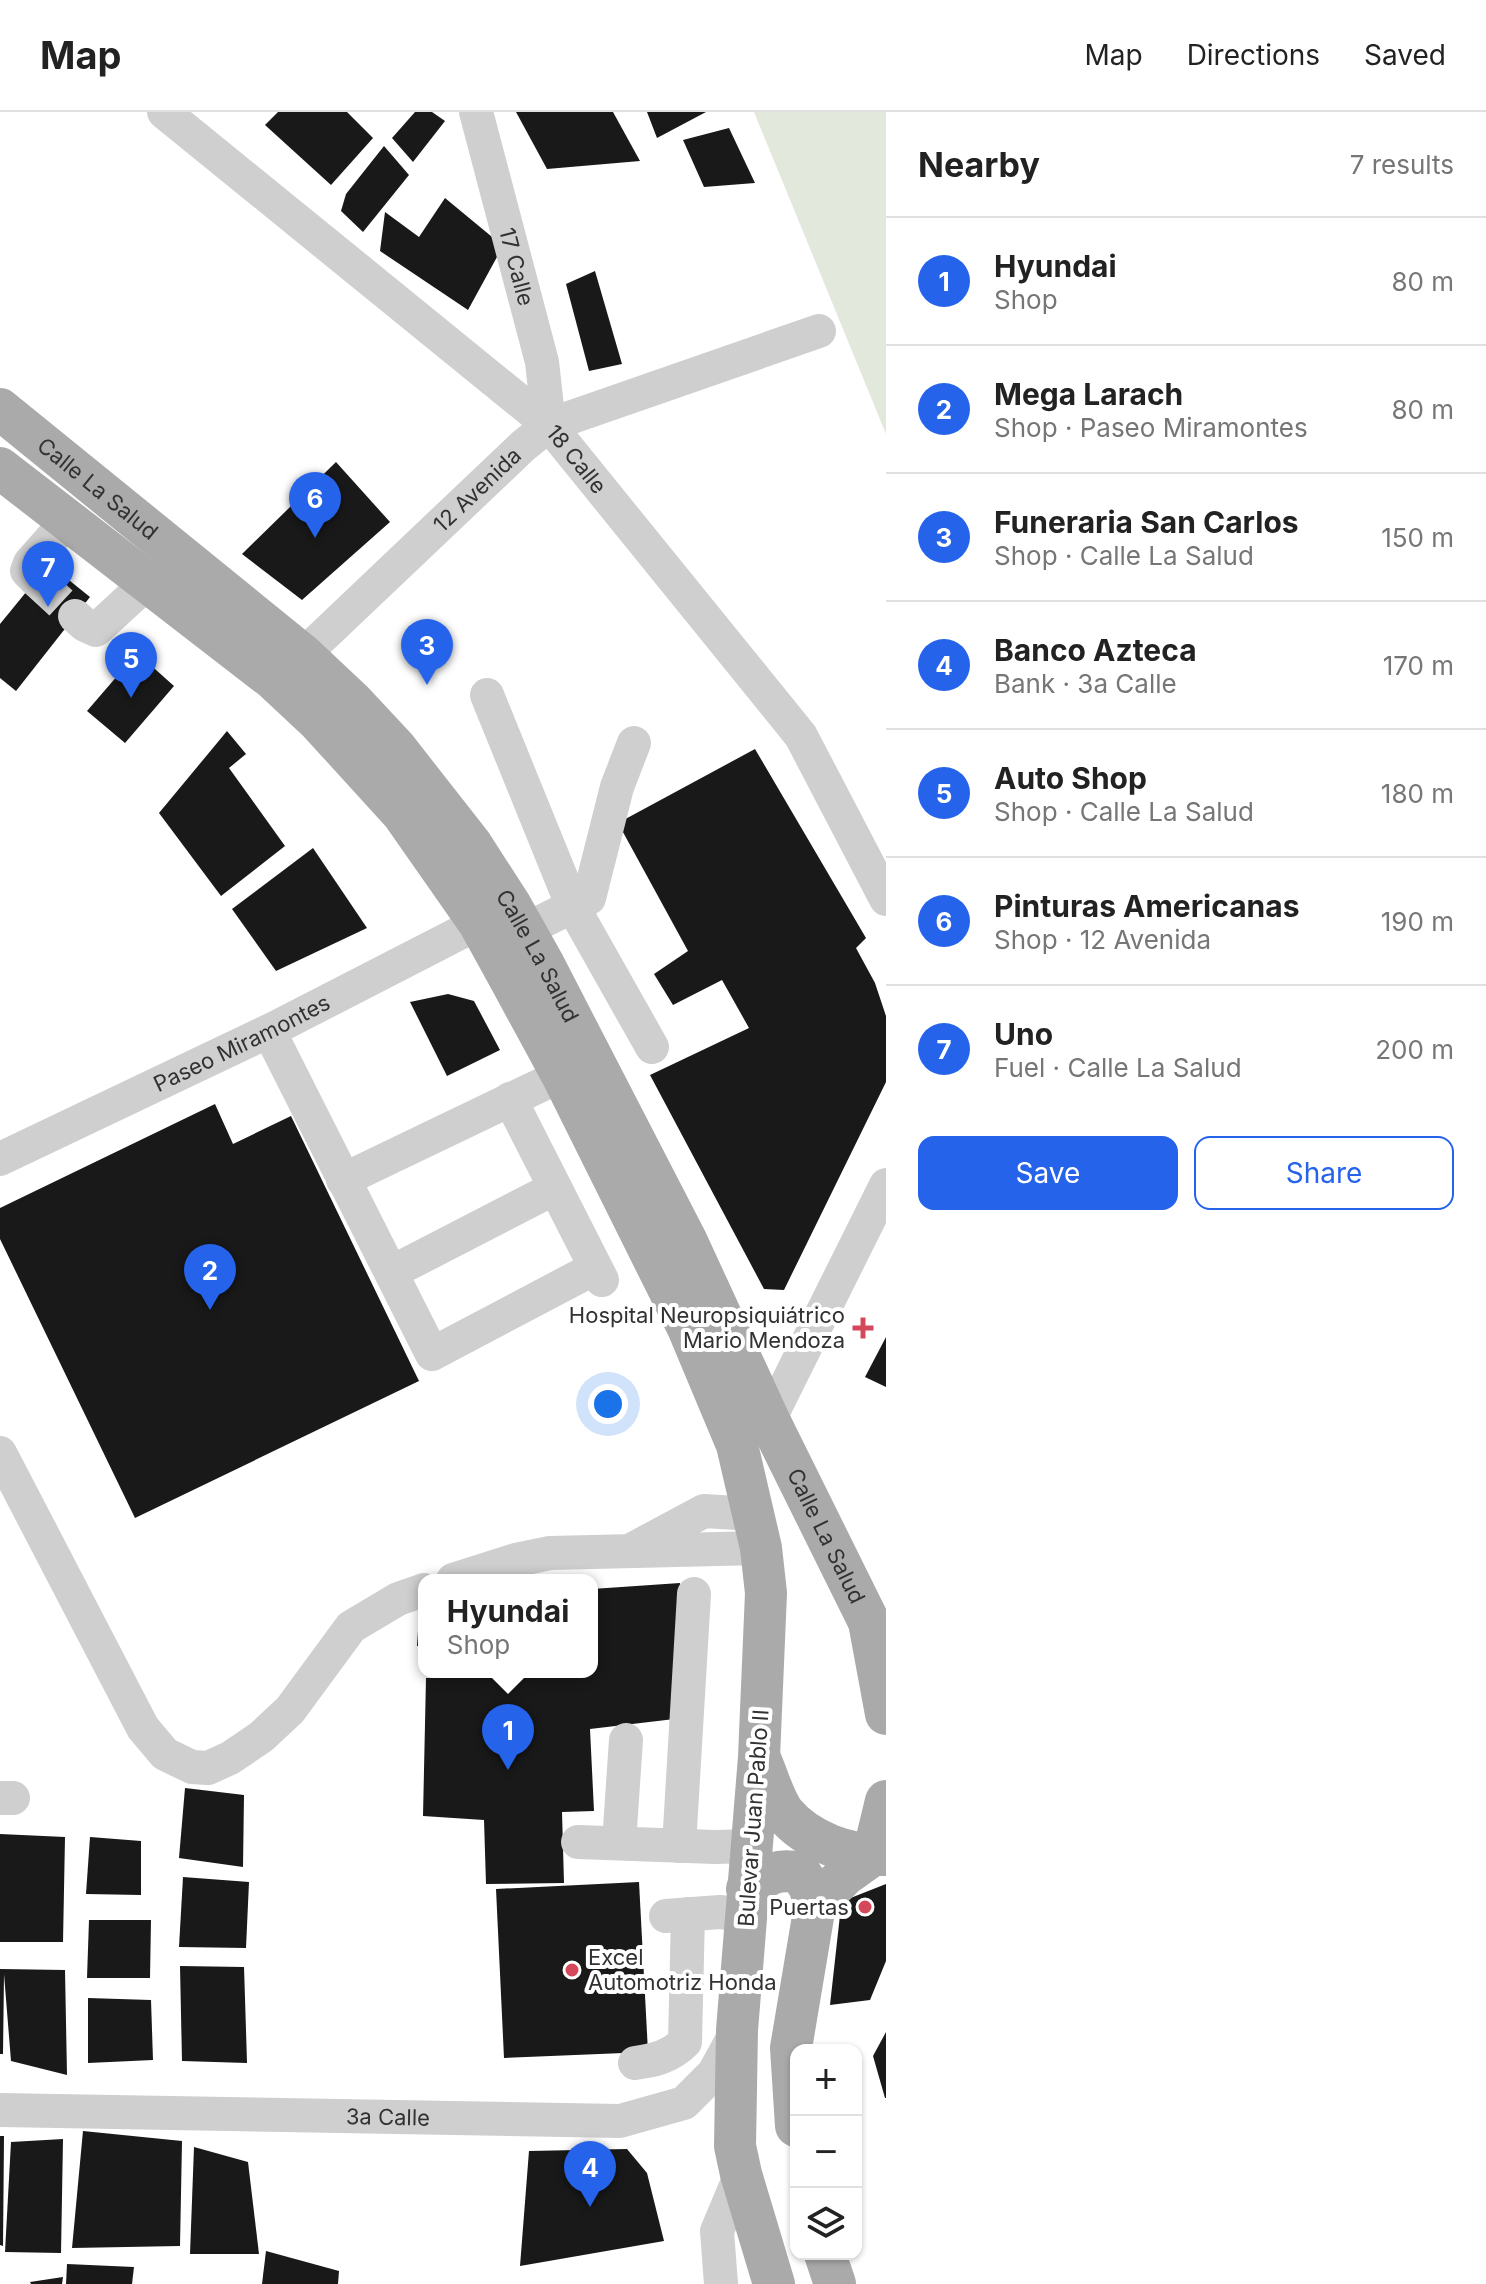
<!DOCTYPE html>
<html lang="en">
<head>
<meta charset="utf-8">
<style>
  :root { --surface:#fff; --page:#f6f6f6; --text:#222; --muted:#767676; --line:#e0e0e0; --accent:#2563eb }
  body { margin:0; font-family:Inter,sans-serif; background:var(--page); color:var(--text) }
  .controls { position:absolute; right:24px; bottom:24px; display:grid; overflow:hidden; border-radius:16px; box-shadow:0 2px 6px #0004 }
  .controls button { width:72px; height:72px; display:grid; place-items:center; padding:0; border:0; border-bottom:2px solid var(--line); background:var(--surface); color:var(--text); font:40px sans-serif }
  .you { position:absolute; left:608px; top:1292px; width:28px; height:28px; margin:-20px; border:6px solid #fff; border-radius:50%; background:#1a73e8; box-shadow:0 0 0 12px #1a73e833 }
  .badge { display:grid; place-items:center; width:52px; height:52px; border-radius:50%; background:var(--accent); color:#fff; font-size:26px; font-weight:700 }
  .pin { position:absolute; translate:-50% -66px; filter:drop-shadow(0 2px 4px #0008) }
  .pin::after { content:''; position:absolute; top:42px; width:28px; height:24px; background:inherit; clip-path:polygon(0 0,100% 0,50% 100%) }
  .popup { position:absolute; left:418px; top:1462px; width:180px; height:104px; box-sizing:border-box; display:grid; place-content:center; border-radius:16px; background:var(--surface); filter:drop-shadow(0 2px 6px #0005); font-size:26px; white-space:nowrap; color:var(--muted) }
  .popup b { font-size:30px; color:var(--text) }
  .popup::after { content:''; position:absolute; left:50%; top:100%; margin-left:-16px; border:16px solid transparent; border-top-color:var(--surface) }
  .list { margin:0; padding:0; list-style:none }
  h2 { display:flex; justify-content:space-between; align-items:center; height:104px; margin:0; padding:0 32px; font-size:34px }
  h2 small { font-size:26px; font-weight:400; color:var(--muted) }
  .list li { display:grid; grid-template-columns:52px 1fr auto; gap:24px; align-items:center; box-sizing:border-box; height:128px; padding:0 32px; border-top:2px solid var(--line) }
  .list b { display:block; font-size:30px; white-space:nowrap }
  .list p { margin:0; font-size:26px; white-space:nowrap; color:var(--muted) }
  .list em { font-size:26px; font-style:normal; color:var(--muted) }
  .actions { display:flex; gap:16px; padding:24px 32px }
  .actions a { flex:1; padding:18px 0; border:2px solid var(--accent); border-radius:16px; text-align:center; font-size:28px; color:var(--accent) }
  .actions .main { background:var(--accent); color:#fff }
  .icon { flex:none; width:44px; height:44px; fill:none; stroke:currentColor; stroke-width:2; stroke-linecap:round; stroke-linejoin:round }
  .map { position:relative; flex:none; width:886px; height:2172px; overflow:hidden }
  header { display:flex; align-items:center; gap:48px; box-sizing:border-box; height:112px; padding:0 40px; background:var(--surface); border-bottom:2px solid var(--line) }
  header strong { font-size:38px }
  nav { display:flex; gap:44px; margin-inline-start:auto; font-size:28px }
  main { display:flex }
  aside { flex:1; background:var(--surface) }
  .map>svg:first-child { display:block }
  .green { fill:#e3e8dc }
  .building { fill:#191919 }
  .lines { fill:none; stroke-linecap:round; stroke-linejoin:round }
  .minor-tunnel { stroke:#d6d6d6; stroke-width:34; stroke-dasharray:34 17; stroke-linecap:butt }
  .minor { stroke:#cfcfcf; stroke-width:34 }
  .major { stroke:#aaa; stroke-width:42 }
  .poi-dot { fill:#d5485c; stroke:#fff; stroke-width:3 }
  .labels { text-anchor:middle; stroke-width:8; stroke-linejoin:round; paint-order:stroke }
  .street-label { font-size:22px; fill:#323232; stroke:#fff }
  .poi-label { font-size:22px; fill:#323232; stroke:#fff; text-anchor:end }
</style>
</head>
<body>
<header>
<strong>Map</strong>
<nav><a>Map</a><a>Directions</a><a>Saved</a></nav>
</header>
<main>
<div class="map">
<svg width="886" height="2172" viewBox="0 0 886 2172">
  <rect width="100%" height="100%" fill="#fff"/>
  <path class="green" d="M 754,0 L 886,0 L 886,322 Z"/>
  <g class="building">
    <path d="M 278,0 L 347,0 L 373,26 L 331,73 L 265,13 Z"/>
    <path d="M 415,0 L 432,0 L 445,9 L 413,50 L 392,26 Z"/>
    <path d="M 516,0 L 613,0 L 640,49 L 547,57 Z"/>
    <path d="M 647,0 L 706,0 L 657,26 Z"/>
    <path d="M 729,16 L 755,71 L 704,75 L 683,28 Z"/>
    <path d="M 384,34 L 409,63 L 363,120 L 341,99 L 346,82 Z"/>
    <path d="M 445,86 L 503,134 L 468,198 L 380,139 L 385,100 L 419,125 Z"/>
    <path d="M 595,159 L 622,252 L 589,259 L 566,172 Z"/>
    <path d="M 336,350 L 390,410 L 302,488 L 242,442 Z"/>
    <path d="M 49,452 L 90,485 L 16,579 L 0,566 L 0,512 Z"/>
    <path d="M 137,541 L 174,574 L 125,631 L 87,599 Z"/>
    <path d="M 227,619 L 246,642 L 229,656 L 285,734 L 221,784 L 159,701 Z"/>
    <path d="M 755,637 L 866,826 L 856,836 L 875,871 L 886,904 L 886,970 L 784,1178 L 764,1177 L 650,963 L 749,916 L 722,868 L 673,893 L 654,862 L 688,839 L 618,711 Z"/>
    <path d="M 313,736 L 367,816 L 276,859 L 232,797 Z"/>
    <path d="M 448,882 L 474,889 L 500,938 L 447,964 L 410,890 Z"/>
    <path d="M 215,992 L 233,1032 L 291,1004 L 419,1269 L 135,1406 L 0,1127 L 0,1096 Z"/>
    <path d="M 886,1225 L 886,1275 L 865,1265 Z"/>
    <path d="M 680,1471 L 683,1606 L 590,1617 L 594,1699 L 562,1700 L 564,1771 L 486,1772 L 484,1708 L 423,1704 L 426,1566 L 481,1566 L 482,1560 L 592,1560 L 592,1477 Z"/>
    <path d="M 424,1504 L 424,1534 L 417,1534 L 419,1505 Z"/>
    <path d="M 185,1676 L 244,1683 L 243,1755 L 179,1746 Z"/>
    <path d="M 0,1722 L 65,1725 L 63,1830 L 0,1830 Z"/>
    <path d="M 90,1725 L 141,1729 L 141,1783 L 86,1782 Z"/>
    <path d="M 183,1765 L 249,1770 L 246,1836 L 179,1835 Z"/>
    <path d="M 639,1770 L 648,1940 L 504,1946 L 496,1777 Z"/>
    <path d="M 886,1772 L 886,1849 L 870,1888 L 830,1893 L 840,1803 L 848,1787 Z"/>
    <path d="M 89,1808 L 151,1808 L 150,1866 L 87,1866 Z"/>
    <path d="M 180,1854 L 244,1855 L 247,1951 L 182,1949 Z"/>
    <path d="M 0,1857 L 65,1858 L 67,1963 L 11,1949 L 4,1862 L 3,1942 L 0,1942 Z"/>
    <path d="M 88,1886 L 151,1888 L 153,1948 L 88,1951 Z"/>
    <path d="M 886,1920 L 886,1986 L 885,1986 L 873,1944 Z"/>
    <path d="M 83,2019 L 182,2029 L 180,2134 L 72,2136 Z"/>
    <path d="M 0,2024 L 4,2024 L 3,2134 L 0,2133 Z"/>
    <path d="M 63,2027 L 61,2141 L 5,2140 L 11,2030 Z"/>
    <path d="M 194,2035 L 248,2050 L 259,2142 L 190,2142 Z"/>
    <path d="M 627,2037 L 647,2061 L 664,2129 L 520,2154 L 529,2039 Z"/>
    <path d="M 266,2139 L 339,2159 L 338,2172 L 262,2172 Z"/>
    <path d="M 67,2152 L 134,2155 L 132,2172 L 66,2172 Z"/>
    <path d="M 63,2165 L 62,2172 L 31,2172 L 30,2170 Z"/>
  </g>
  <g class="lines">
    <path class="minor-tunnel" d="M 36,468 L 75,504"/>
    <g class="minor">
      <path id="s1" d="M 164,0 L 549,313 L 801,624 L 886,787"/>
      <path id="s2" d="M 476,0 L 542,250 L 549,313"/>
      <path d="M 36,468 L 27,459 L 30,451 L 68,408"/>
      <path d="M 75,504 L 85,513 L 96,518 L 148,470"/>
      <path id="s3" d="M 303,543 L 523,334 L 549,313 L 819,219"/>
      <path d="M 487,583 L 573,795 L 652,935"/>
      <path d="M 525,818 L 589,786 L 617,675 L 634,631"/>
      <path d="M 269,919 L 432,1242 L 595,1156"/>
      <path d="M 510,987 L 602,1168"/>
      <path id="s4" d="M 0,1047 L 269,919 L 479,811"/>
      <path d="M 343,1068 L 562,963"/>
      <path d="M 392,1160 L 555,1076"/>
      <path d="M 769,1308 L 886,1073"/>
      <path d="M 0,1341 L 143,1616 L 165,1642 L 192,1655 L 208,1656 L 230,1646 L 261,1625 L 290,1598 L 351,1515 L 398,1487 L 424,1478"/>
      <path d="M 635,1436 L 704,1399 L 754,1402"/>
      <path d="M 453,1468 L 516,1448 L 550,1441 L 761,1436"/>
      <path d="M 0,1686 L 13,1686"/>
      <path d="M 578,1730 L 715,1735 L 751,1734"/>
      <path d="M 619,1731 L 626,1628"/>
      <path d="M 679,1734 L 694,1482"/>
      <path d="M 666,1804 L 720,1800 L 745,1803"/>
      <path d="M 635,1951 C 655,1948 670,1945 685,1930 L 688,1802"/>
      <path id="s5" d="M 0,1998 L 620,2009 L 684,1991 L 714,1961 L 737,1919"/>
      <path d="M 721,2172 L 717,2119 L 741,2062"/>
    </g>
    <g class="major">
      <path id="s6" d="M 0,297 L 303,543 L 353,590 L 395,635 L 471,732 L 511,794 L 543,851 L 687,1130 L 769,1308 L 869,1510 L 886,1534"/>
      <path d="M 0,356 L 273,567 L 319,610 L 402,701 L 479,811 L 512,871 L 562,963 L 688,1216 L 737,1333 L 761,1436 L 766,1481 L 759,1645 L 737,1918 L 735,2034 L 741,2062 L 774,2172"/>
      <path d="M 869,1510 L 886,1602"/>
      <path d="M 761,1649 C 768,1665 774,1687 784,1701 C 808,1730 850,1744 886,1743"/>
      <path d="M 747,1777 C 767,1764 775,1755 800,1761 L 809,1774 L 815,1793"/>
      <path d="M 796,2014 L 791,1936 L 815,1793 L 845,1763 L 873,1743 L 886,1689"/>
      <path d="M 825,2142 L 835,2172"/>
    </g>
  </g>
  <g class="poi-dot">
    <path d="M859 1204h8v8h8v8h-8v8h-8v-8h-8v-8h8z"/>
    <circle cx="865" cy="1795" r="8"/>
    <circle cx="572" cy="1858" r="8"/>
  </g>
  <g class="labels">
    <g class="street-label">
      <text dy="8" stroke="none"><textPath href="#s2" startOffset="160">17 Calle</textPath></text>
      <text dy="8" stroke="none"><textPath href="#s1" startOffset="540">18 Calle</textPath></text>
      <text dy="8" stroke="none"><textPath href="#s6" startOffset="126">Calle La Salud</textPath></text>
      <text dy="8" stroke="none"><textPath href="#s3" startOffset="240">12 Avenida</textPath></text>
      <text dy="8" stroke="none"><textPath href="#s6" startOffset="774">Calle La Salud</textPath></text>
      <text dy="8" stroke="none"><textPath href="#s4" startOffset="268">Paseo Miramontes</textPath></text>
      <text dy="8" stroke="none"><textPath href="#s6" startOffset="1422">Calle La Salud</textPath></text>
      <text transform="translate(753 1706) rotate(-86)" y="8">Bulevar Juan Pablo II</text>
      <text dy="8" stroke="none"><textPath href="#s5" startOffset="388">3a Calle</textPath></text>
    </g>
    <g class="poi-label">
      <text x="845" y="1211">Hospital Neuropsiquiátrico<tspan x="845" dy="25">Mario Mendoza</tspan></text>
      <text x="849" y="1803">Puertas</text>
      <text x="588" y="1853" text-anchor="start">Excel<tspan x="588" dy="25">Automotriz Honda</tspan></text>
    </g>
  </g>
</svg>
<div class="controls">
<button>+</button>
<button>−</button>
<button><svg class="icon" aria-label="layers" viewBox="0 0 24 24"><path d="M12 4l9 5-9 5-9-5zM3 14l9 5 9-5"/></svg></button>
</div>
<div class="you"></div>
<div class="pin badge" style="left:508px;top:1658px">1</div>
<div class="popup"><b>Hyundai</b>Shop</div>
<div class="pin badge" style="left:210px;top:1198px">2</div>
<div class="pin badge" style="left:427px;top:573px">3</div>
<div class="pin badge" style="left:590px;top:2095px">4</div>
<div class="pin badge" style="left:131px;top:586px">5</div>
<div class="pin badge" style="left:315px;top:426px">6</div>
<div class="pin badge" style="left:48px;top:495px">7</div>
</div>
<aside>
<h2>Nearby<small>7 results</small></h2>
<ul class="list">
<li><span class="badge">1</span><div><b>Hyundai</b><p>Shop</p></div><em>80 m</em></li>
<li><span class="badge">2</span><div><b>Mega Larach</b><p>Shop · Paseo Miramontes</p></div><em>80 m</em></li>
<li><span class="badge">3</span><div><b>Funeraria San Carlos</b><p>Shop · Calle La Salud</p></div><em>150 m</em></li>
<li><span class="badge">4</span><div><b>Banco Azteca</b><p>Bank · 3a Calle</p></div><em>170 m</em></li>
<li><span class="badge">5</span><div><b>Auto Shop</b><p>Shop · Calle La Salud</p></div><em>180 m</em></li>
<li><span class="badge">6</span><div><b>Pinturas Americanas</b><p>Shop · 12 Avenida</p></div><em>190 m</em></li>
<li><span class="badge">7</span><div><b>Uno</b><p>Fuel · Calle La Salud</p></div><em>200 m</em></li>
</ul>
<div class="actions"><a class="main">Save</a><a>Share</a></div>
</aside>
</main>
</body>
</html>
